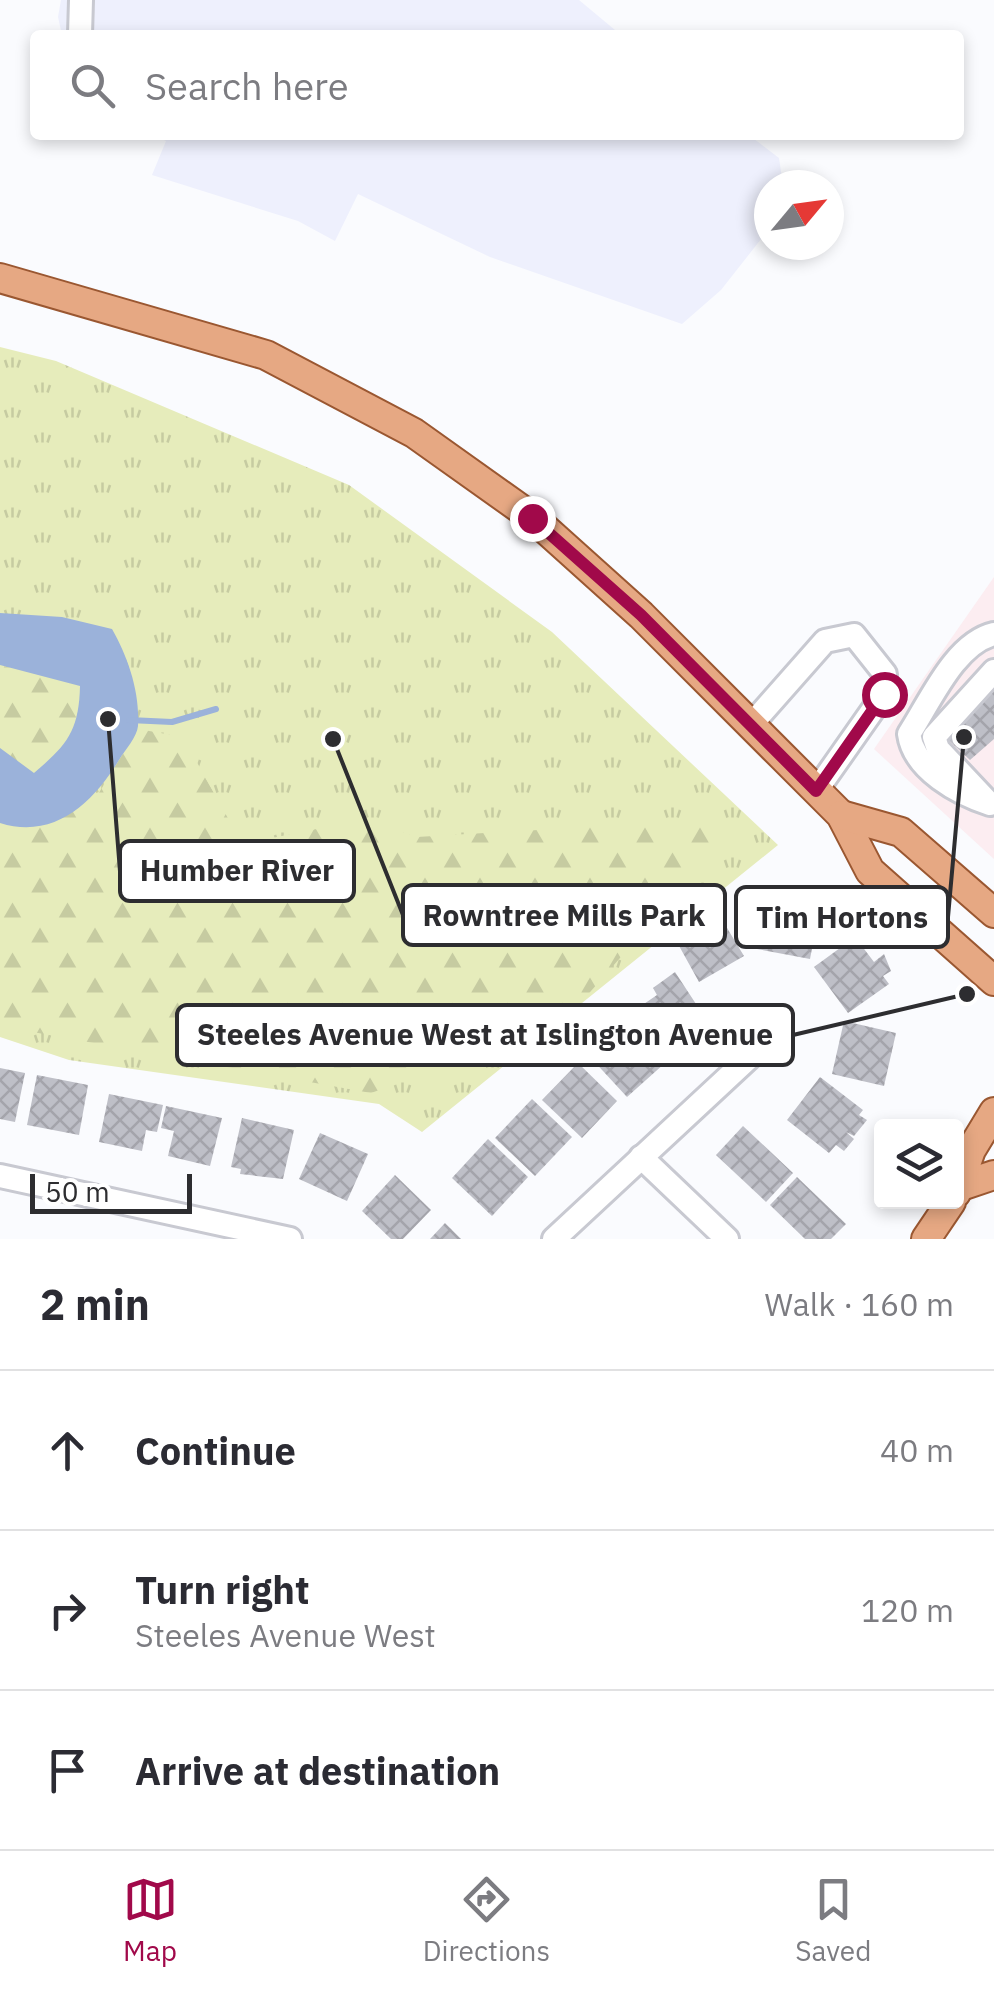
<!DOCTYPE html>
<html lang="en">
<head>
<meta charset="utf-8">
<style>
  :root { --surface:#fff; --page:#f7f7f7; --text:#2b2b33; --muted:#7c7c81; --line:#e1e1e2; --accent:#a1094a }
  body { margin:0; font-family:"IBM Plex Sans",sans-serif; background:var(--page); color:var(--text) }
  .controls { position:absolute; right:30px; bottom:30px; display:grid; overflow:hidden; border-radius:10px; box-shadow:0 5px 15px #0003 }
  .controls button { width:90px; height:90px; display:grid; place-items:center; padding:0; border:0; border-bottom:2px solid var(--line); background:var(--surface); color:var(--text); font:50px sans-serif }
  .compass { position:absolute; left:754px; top:170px; width:90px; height:90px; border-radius:50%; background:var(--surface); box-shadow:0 5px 15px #0003; rotate:61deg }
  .scale { position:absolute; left:30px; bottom:25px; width:162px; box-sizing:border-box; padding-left:10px; border:5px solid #2d2d30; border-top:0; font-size:28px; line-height:35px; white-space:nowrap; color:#2d2d30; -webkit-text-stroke:8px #fff; paint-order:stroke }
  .stop { position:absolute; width:30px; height:30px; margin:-22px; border:8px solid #a1094a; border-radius:50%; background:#fff }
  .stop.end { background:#a1094a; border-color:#fff; box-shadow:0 2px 10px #0008 }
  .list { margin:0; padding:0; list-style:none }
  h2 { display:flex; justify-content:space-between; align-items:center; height:130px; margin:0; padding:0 40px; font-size:42px }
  h2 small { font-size:32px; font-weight:400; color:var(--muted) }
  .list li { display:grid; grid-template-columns:65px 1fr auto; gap:30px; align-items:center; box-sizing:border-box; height:160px; padding:0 40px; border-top:2px solid var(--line) }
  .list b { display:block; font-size:38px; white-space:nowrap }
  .list p { margin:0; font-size:32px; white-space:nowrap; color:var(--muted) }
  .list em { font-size:32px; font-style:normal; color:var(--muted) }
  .icon { flex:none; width:55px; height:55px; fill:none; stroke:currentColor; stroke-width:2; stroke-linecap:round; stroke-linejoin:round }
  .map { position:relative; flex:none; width:994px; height:1239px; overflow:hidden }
  .search { position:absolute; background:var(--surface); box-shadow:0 5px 15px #0003; left:30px; right:30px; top:30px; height:110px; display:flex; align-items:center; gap:25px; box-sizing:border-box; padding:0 35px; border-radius:10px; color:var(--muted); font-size:38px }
  .sheet { height:610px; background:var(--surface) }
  nav { display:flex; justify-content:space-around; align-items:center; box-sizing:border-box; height:140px; border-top:2px solid var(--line); background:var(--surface); font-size:28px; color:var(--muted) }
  nav a { display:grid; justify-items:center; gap:5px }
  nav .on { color:var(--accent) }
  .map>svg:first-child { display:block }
  .commercial { fill:#fcedf1 }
  .built { fill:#eef0fd }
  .grass { fill:url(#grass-tufts) }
  .forest { fill:url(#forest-firs) }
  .water { fill:#9bb2da }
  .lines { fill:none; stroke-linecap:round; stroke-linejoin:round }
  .stream { stroke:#9bb2da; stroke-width:6 }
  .building { fill:url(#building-cross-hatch) }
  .minor-casing { stroke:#c8c9d1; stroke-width:28 }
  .major-casing { stroke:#9a5731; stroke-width:32 }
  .minor { stroke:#fff; stroke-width:22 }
  .major { stroke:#e6a883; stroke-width:28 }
  .route { stroke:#a1094a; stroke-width:12 }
  .leader { fill:none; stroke:#2d2d30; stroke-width:4 }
  .callout-dot { fill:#2d2d30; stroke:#fff; stroke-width:4 }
  .callout { fill:#fff; stroke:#2d2d30; stroke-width:4 }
  .callout-label { font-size:30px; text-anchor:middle; font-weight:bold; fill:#2d2d30 }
</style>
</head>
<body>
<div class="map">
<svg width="994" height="1239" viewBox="0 0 994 1239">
  <defs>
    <pattern id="grass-tufts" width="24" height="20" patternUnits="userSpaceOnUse" patternTransform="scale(2.5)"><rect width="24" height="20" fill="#e6ecbb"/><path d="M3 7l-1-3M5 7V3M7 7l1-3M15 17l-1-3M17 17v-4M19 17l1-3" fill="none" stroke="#c6cba1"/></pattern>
    <pattern id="forest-firs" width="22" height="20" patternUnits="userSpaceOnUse" patternTransform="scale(2.5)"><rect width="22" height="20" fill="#e6ecbb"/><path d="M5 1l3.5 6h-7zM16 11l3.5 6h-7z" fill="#c6cba1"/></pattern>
    <pattern id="building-cross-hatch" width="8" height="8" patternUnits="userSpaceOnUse" patternTransform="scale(2.5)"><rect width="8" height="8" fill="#bebfc7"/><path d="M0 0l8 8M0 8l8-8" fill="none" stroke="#a4a4ab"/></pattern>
  </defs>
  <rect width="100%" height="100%" fill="#fafbfe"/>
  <path class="commercial" d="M 994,577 L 994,859 L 874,749 Z"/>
  <g class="built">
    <path d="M 61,0 L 579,0 L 621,35 L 62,35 L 58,17 Z"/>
    <path d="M 152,135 L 749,135 L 779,158 L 783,185 L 769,185 L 769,229 L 721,290 L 682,324 L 490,257 L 358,194 L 335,241 L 298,221 L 152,175 L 166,141 Z"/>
  </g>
  <path class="grass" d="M 0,347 L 56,361 L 349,485 L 552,632 L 778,845 L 422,1132 L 379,1104 L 69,1060 L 0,1037 Z"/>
  <g class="forest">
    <path d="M 0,665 L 80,686 C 79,731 67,745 33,774 L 0,748 Z"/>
    <path d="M 138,729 L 183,737 L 235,831 L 257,841 L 366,819 L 417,837 L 743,818 L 562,1024 L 371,1093 L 5,1027 L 0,1024 L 0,823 L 21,829 L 97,796 Z"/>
  </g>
  <path class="water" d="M 0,613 L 62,617 L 112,629 C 128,657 140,692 138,726 C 137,737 125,750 119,760 C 93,803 54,840 0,823 L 0,748 L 34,773 C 67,745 79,731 80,686 L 0,665 Z"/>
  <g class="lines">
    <path class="stream" d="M 129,720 L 172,722 L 216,709"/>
  </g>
  <g class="building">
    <path d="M 994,681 L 994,739 L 970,760 L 943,735 Z"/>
    <path d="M 767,896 L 820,907 L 810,959 L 757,949 Z"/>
    <path d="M 709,916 L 716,928 L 724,923 L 744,956 L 699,982 L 678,944 L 702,936 L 695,924 Z"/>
    <path d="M 855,937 L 874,962 L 884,954 L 891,971 L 883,976 L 889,984 L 848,1013 L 814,967 Z"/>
    <path d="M 675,972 L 698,1007 L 679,1020 L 684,1028 L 662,1042 L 638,1008 L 657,995 L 653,988 Z"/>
    <path d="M 844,1021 L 896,1033 L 884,1086 L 832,1074 Z"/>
    <path d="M 628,1023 L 665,1063 L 627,1097 L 591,1058 Z"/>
    <path d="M 578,1063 L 617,1101 L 582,1138 L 542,1100 Z"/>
    <path d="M 0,1068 L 25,1073 L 15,1122 L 0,1119 Z"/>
    <path d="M 37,1075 L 88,1085 L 79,1135 L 27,1125 Z"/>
    <path d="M 820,1077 L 863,1110 L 859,1115 L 867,1120 L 854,1136 L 846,1132 L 854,1139 L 844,1151 L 836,1145 L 829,1153 L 787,1120 Z"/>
    <path d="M 109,1094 L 163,1105 L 157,1132 L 146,1130 L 142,1151 L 99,1142 Z"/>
    <path d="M 532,1099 L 572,1137 L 535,1176 L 495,1138 Z"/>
    <path d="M 166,1106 L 222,1118 L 210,1166 L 168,1156 L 174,1131 L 161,1128 Z"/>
    <path d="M 242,1118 L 294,1130 L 283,1179 L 240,1174 L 241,1169 L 231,1167 Z"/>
    <path d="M 743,1126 L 793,1173 L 766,1202 L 716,1155 Z"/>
    <path d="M 320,1133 L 368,1154 L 347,1201 L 299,1179 Z"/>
    <path d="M 488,1139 L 528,1177 L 492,1216 L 452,1178 Z"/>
    <path d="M 395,1175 L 431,1210 L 403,1239 L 391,1239 L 362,1211 Z"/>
    <path d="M 797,1177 L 846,1224 L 831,1239 L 805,1239 L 770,1205 Z"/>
    <path d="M 445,1223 L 461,1239 L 430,1239 Z"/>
  </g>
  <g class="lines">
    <defs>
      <g id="minor">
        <path d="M 80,35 L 81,0"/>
        <path d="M 750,726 L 825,641 L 854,635 L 885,674 L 884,694 L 816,791"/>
        <path d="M 987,801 L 938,749 L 934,737 L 994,671"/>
        <path d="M 990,804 C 959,794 914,770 909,734 C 930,702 955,643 994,634"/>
        <path d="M 641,1157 L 727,1239"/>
        <path d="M 0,1176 L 290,1239"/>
        <path d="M 554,1239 L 781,1028"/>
      </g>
      <g id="major">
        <path d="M 0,278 L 266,355 L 414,433 L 532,517 L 641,615 L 841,815 L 870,871 L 994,981"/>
        <path d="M 841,815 L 901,832 L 994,913"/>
        <path d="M 961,1186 L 994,1175"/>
        <path d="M 956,1193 L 971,1150 L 994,1112"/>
        <path d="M 926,1239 L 951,1202"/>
      </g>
    </defs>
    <use href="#minor" class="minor-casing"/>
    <use href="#major" class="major-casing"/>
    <use href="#minor" class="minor"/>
    <use href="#major" class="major"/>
  </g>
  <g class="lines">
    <path class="route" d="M 532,518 L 641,615 L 816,791 L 884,694"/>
  </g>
  <path class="leader" d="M108 719L120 871M333 739L403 915M964 737L948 917M967 994L793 1035"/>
  <g class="callout-dot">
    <circle cx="108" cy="719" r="10"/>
    <circle cx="333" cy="739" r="10"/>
    <circle cx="964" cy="737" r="10"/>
    <circle cx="967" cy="994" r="10"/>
  </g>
  <g class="callout">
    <rect x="120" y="841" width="234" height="60" rx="10"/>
    <rect x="403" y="885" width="322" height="60" rx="10"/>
    <rect x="736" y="887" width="212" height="60" rx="10"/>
    <rect x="177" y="1005" width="616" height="60" rx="10"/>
  </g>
  <g class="callout-label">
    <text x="237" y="881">Humber River</text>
    <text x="564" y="926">Rowntree Mills Park</text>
    <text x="842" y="928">Tim Hortons</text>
    <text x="485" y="1045">Steeles Avenue West at Islington Avenue</text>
  </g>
</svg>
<div class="controls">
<button><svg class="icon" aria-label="layers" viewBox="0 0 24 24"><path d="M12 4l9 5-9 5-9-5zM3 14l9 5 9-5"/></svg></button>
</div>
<svg class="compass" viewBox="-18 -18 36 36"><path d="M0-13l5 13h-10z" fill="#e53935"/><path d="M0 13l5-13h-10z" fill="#7c7c81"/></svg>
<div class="scale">50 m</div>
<div class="stop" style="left:884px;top:694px"></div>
<div class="stop end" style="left:532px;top:518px"></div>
<div class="search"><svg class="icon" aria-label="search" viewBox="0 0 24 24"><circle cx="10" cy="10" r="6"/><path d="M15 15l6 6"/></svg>Search here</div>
</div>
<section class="sheet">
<h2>2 min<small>Walk · 160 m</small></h2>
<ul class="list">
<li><svg class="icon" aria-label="ahead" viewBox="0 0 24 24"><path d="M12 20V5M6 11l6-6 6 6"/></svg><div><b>Continue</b></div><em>40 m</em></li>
<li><svg class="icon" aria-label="right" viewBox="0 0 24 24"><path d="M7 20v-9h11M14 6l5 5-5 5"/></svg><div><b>Turn right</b><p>Steeles Avenue West</p></div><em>120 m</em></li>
<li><svg class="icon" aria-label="arrive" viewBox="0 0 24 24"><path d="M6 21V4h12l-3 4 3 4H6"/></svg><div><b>Arrive at destination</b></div></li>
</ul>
</section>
<nav>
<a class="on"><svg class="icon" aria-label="map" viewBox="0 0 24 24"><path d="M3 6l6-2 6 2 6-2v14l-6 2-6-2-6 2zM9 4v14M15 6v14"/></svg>Map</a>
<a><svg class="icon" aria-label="directions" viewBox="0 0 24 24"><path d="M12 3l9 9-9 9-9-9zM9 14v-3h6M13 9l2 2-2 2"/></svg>Directions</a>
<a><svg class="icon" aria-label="saved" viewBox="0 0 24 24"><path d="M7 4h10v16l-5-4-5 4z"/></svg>Saved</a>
</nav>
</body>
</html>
